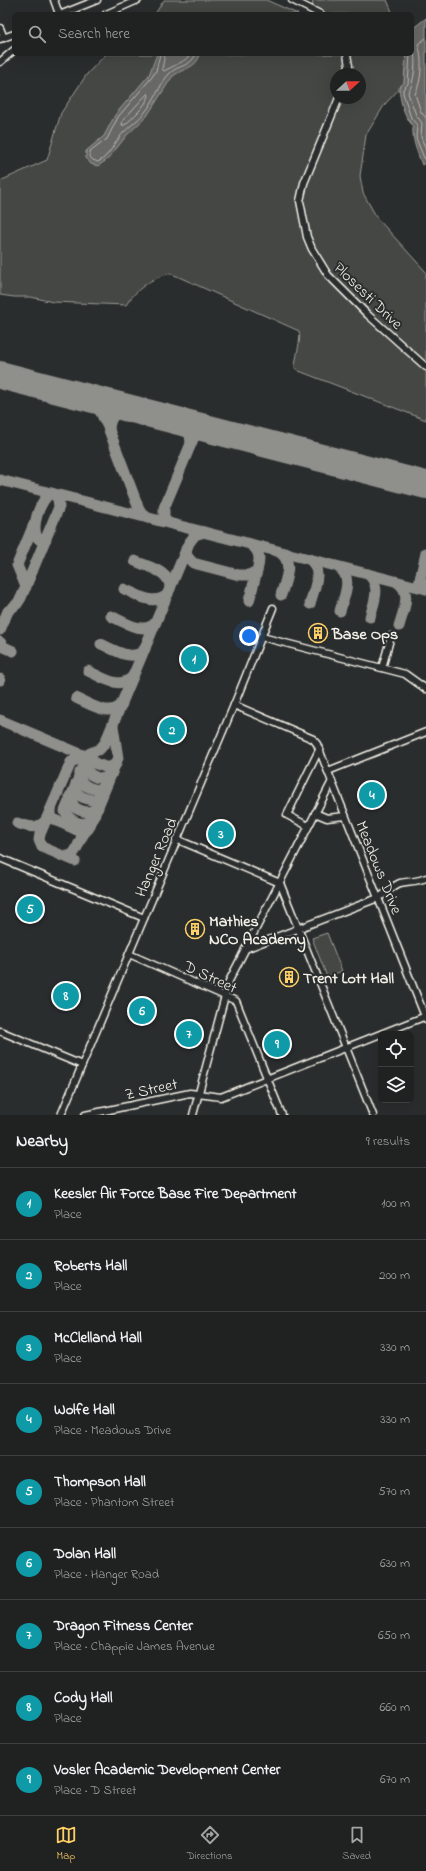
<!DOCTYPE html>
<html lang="en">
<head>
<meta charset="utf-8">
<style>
  :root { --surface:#202222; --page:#2d2f2f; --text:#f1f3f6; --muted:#a2a4a5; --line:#3d3f40; --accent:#ffd166 }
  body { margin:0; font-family:"Indie Flower",sans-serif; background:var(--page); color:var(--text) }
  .controls { position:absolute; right:12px; bottom:12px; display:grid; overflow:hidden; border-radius:6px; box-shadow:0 4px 16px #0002 }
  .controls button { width:36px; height:36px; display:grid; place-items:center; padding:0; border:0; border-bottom:1px solid var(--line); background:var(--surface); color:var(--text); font:20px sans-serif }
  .compass { position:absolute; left:330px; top:68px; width:36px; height:36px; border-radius:50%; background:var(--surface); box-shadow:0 4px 16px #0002; rotate:69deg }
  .you { position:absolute; left:249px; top:636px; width:14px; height:14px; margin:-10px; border:3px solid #fff; border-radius:50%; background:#1a73e8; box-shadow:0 0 0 6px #1a73e833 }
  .badge { display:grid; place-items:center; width:26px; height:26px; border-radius:50%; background:var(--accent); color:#fff; font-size:13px; font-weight:700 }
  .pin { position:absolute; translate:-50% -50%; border:2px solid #fff; box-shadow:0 1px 4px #0006 }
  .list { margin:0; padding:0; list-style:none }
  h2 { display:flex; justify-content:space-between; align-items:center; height:52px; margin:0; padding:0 16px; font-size:17px }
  h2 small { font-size:13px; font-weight:400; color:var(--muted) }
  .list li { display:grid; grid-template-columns:26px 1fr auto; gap:12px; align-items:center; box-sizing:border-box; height:72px; padding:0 16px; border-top:1px solid var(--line) }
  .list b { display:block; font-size:15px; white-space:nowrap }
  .list p { margin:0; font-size:13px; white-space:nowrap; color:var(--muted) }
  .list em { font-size:13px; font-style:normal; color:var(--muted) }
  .icon { flex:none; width:22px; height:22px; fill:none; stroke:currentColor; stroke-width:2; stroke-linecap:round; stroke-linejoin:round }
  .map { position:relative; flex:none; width:426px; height:1115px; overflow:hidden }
  .search { position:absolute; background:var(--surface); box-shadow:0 4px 16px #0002; left:12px; right:12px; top:12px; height:44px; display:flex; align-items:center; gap:10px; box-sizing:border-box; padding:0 14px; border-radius:6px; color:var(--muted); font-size:15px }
  .sheet { height:700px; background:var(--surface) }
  nav { display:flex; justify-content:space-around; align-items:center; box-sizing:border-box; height:56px; border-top:1px solid var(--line); background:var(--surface); font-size:11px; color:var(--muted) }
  nav a { display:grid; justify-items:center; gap:2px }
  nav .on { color:var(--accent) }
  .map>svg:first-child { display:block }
  .green { fill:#444645; stroke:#9c9c96; fill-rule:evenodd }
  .water { fill:#676866; stroke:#9f9f9a }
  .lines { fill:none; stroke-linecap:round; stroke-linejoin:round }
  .shore { stroke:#bcbab4; stroke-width:1 }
  .taxiway { stroke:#8f8f8b; stroke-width:11 }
  .runway { stroke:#8f8f8b; stroke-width:28 }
  .minor-casing { stroke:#f4f1e8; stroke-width:9 }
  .minor { stroke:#2a2d2e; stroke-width:6 }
  .labels { text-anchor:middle; stroke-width:4; stroke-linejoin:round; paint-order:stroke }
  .street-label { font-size:16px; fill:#f4f1e8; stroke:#2a2d2e }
  .poi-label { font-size:16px; font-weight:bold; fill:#f4f1e8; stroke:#2a2d2e; text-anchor:start }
</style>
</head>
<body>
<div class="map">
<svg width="426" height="1115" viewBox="0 0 426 1115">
  <rect width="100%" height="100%" fill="#2a2d2e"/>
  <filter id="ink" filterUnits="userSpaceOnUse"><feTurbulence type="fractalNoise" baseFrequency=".025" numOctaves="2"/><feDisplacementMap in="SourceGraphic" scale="8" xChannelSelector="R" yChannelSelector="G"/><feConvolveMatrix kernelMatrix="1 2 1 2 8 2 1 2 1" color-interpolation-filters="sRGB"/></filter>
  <g filter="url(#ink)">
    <g class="green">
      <path d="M 164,0 L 266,0 L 298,14 L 155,14 Z"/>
      <path d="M 313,0 L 387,0 L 393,14 L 311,14 Z"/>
      <path d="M 106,54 L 406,54 L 404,84 L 385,104 L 366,135 L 360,176 L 363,193 L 377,218 L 426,272 L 426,420 L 299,371 L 295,368 C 295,358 302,338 299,331 L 170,273 C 152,278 136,289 126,305 L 53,302 L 31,297 L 14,297 L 0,295 L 0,181 L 47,160 L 61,113 L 87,74 ZM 336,74 L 360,74 L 360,98 L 336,98 Z"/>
      <path d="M 327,933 L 342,971 L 327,977 L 312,938 Z"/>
    </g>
    <g class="water">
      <path d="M 426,18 L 426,165 L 425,163 L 422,165 C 417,151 412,141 413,126 C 404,116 400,101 399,87 L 404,83 L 406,54 L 412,54 L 412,29 Z"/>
      <path d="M 157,54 L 200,54 C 197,69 182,68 172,77 L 147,116 L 127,135 L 108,159 L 98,166 L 91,164 L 86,158 L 86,151 L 104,136 L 115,115 L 149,75 Z"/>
    </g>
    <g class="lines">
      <g class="shore">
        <path d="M 426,38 L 418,44 C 423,58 422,81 415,94 L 421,112 L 426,118"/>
        <path d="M 412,48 C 418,57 414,84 408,93 L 416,115 L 422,123 L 421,137 L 426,150"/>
        <path d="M 160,54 L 156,71 L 152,77 L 118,117 L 107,139 L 90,152 L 90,157 L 93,160 L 98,162 C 110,156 115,141 124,132 C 133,123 144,116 150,105 C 157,95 161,82 170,73 C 178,65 191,67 196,54"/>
        <path d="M 165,54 L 162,69 L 164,71 C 171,67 187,61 191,54"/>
        <path d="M 410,54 L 408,84 L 403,89 L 403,93 L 411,118 L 417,125 L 416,138 L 424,158 L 426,160"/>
        <path d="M 148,94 L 149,96 C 144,108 134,116 125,125 L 122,125 L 123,120 L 146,95 Z"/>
      </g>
      <g class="taxiway">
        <path d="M 84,396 L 100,411 L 109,429"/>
        <path d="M 131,408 C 118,411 109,415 109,430 L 139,509 L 144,516 L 148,518"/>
        <path d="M 181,422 L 190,435 L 191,443"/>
        <path d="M 0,480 L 426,589"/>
        <path d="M 424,485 L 426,486"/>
        <path d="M 169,523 L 164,519 L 164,508 L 193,439 L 198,431 L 208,429"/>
        <path d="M 46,539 L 40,540 C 28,532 40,499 51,493"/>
        <path d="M 186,549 L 187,556 L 193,563 L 239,575 L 249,575 L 257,571 C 260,560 261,551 250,544"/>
        <path d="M 279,552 C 295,561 285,581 281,595"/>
        <path d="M 426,553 L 420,579 L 426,589"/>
        <path d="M 309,559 C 324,570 314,588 310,604"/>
        <path d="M 135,561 C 148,567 171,571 170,589"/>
        <path d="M 338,567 C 354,577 344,596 340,611"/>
        <path d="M 368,574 C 382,586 374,602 370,617"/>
        <path d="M 397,582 C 413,592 403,611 399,626"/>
        <path d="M 26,587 L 17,565 L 34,524"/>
        <path d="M 124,589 C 138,595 154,607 168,594"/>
        <path d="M 249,601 L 257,571"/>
        <path d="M 111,616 C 124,622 145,636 156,622"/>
        <path d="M 0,630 L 8,611 L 17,604 L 21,598 L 59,507 L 58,499 L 54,494"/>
        <path d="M 0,642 L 4,647 L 13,651"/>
        <path d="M 101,644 C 115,650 133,663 145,649"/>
        <path d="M 88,671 C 102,677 120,691 133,676"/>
        <path d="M 0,679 L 0,680"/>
        <path d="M 76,698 C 90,704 110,718 122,704"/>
        <path d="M 0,720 L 83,755"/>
        <path d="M 93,752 L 90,755 L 94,763 L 108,768 L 116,764"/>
        <path d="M 90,753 L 86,760 L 65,811 C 69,822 84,828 93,819"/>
        <path d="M 85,762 C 84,773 93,777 102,779 L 111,775"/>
        <path d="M 80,772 C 79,784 87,788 98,790 L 107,784"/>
        <path d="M 76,783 L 76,792 L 82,797 L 94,801 L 102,796"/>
        <path d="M 70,796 L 74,807 C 82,812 89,814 98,808"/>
        <path d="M 51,809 L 51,815 L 53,819 L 79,831"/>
        <path d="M 17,823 C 28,827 38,830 46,820"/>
        <path d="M 62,856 C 77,858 76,846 83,835 C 84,833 87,830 89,828 L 118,758 L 113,726"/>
        <path d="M 75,861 L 42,847 L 39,840 L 40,834 L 71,762 L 100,749 L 105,743 L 189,543 L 195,535 L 204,532"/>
      </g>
      <path class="runway" d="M 0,375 L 426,485"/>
      <defs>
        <g id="minor">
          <path d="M 54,0 L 59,14"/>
          <path d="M 292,0 L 320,14"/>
          <path d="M 62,14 L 97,0"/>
          <path d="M 106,14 L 138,0"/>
          <path d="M 0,28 L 4,38"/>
          <path d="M 0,39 L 14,34"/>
          <path d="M 0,62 L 14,50"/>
          <path d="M 347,74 L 349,66 L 347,54"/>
          <path d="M 339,98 L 304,183 L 300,201 L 307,237 L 312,249 L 328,275 L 368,315 L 426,367"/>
          <path d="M 262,637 L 405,674 L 426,689"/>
          <path d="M 382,668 L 391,636"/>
          <path d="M 234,705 L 313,739 L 317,744 L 426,1019"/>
          <path d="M 328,771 L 426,732"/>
          <path d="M 315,813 L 327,818 L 345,816"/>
          <path d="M 308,826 L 287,815 L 319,750"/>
          <path d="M 176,839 L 280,883 L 373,1115"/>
          <path d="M 0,858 L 144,918"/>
          <path d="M 245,949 L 378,898 C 386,894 392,886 400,883 C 409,881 417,882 426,878"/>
          <path d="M 129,954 L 236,1001 L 282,1115"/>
          <path d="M 0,1031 L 82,1065"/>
          <path d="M 61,1115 L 234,705 L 273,608"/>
          <path d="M 85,1115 L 190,1093 L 221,1097 L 426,1016"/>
          <path d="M 193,1115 L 229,981 L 332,781"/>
        </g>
      </defs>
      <use href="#minor" class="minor-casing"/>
      <use href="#minor" class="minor"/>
    </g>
  </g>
  <defs>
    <symbol id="building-ring" viewBox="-11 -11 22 22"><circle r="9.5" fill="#2a2d2e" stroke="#ffd166" stroke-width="1.5"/><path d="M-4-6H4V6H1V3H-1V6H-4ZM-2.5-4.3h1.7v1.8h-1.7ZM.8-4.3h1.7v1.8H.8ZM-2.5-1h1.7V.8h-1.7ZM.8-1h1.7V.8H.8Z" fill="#ffd166"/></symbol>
  </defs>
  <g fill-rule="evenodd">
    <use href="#building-ring" x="307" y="622" width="22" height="22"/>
    <use href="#building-ring" x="184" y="918" width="22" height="22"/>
    <use href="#building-ring" x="278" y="966" width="22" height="22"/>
  </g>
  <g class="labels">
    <g class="street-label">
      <text transform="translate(369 295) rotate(44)" y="6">Plosesti Drive</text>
      <text transform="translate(155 857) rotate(-67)" y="6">Hanger Road</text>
      <text transform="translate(380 867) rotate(68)" y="6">Meadows Drive</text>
      <text transform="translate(211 976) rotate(25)" y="6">D Street</text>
      <text transform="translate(151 1088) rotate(-12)" y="6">Z Street</text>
    </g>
    <g class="poi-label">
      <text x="332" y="639">Base Ops</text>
      <text x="209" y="926">Mathies<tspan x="209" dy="18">NCO Academy</tspan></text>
      <text x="303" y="983">Trent Lott Hall</text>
    </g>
  </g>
</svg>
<div class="controls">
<button><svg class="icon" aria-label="locate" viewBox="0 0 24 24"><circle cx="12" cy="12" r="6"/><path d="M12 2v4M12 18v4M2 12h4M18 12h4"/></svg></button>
<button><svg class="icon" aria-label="layers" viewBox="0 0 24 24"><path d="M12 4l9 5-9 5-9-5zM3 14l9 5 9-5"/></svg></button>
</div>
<svg class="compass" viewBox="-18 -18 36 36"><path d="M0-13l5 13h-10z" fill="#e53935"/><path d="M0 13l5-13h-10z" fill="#a2a4a5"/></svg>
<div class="you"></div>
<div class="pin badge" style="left:194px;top:659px;background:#0f9aa8">1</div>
<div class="pin badge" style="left:172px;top:730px;background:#0f9aa8">2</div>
<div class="pin badge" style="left:221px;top:834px;background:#0f9aa8">3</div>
<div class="pin badge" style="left:372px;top:795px;background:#0f9aa8">4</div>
<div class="pin badge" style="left:30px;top:909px;background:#0f9aa8">5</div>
<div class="pin badge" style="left:142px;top:1011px;background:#0f9aa8">6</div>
<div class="pin badge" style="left:189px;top:1034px;background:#0f9aa8">7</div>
<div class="pin badge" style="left:66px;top:996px;background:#0f9aa8">8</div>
<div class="pin badge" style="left:277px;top:1044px;background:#0f9aa8">9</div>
<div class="search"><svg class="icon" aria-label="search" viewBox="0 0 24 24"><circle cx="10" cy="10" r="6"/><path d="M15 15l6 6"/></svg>Search here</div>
</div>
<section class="sheet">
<h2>Nearby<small>9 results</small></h2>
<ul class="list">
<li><span class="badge" style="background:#0f9aa8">1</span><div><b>Keesler Air Force Base Fire Department</b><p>Place</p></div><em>100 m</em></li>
<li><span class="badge" style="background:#0f9aa8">2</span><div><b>Roberts Hall</b><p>Place</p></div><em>200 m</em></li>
<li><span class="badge" style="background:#0f9aa8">3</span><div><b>McClelland Hall</b><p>Place</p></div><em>330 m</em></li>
<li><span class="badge" style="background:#0f9aa8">4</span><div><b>Wolfe Hall</b><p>Place · Meadows Drive</p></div><em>330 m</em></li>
<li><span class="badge" style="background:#0f9aa8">5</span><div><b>Thompson Hall</b><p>Place · Phantom Street</p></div><em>570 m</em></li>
<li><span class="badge" style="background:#0f9aa8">6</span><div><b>Dolan Hall</b><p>Place · Hanger Road</p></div><em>630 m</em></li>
<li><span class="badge" style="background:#0f9aa8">7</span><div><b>Dragon Fitness Center</b><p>Place · Chappie James Avenue</p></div><em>650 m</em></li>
<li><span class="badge" style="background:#0f9aa8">8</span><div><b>Cody Hall</b><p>Place</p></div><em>660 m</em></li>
<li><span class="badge" style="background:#0f9aa8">9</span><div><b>Vosler Academic Development Center</b><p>Place · D Street</p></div><em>670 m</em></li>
</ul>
</section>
<nav>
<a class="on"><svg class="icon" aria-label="map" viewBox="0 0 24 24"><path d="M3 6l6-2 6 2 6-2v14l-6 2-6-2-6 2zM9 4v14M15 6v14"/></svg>Map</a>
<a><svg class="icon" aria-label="directions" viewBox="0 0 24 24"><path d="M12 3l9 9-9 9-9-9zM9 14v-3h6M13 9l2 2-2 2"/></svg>Directions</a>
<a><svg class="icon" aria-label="saved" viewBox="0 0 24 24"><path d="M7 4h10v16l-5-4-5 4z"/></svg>Saved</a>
</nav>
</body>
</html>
